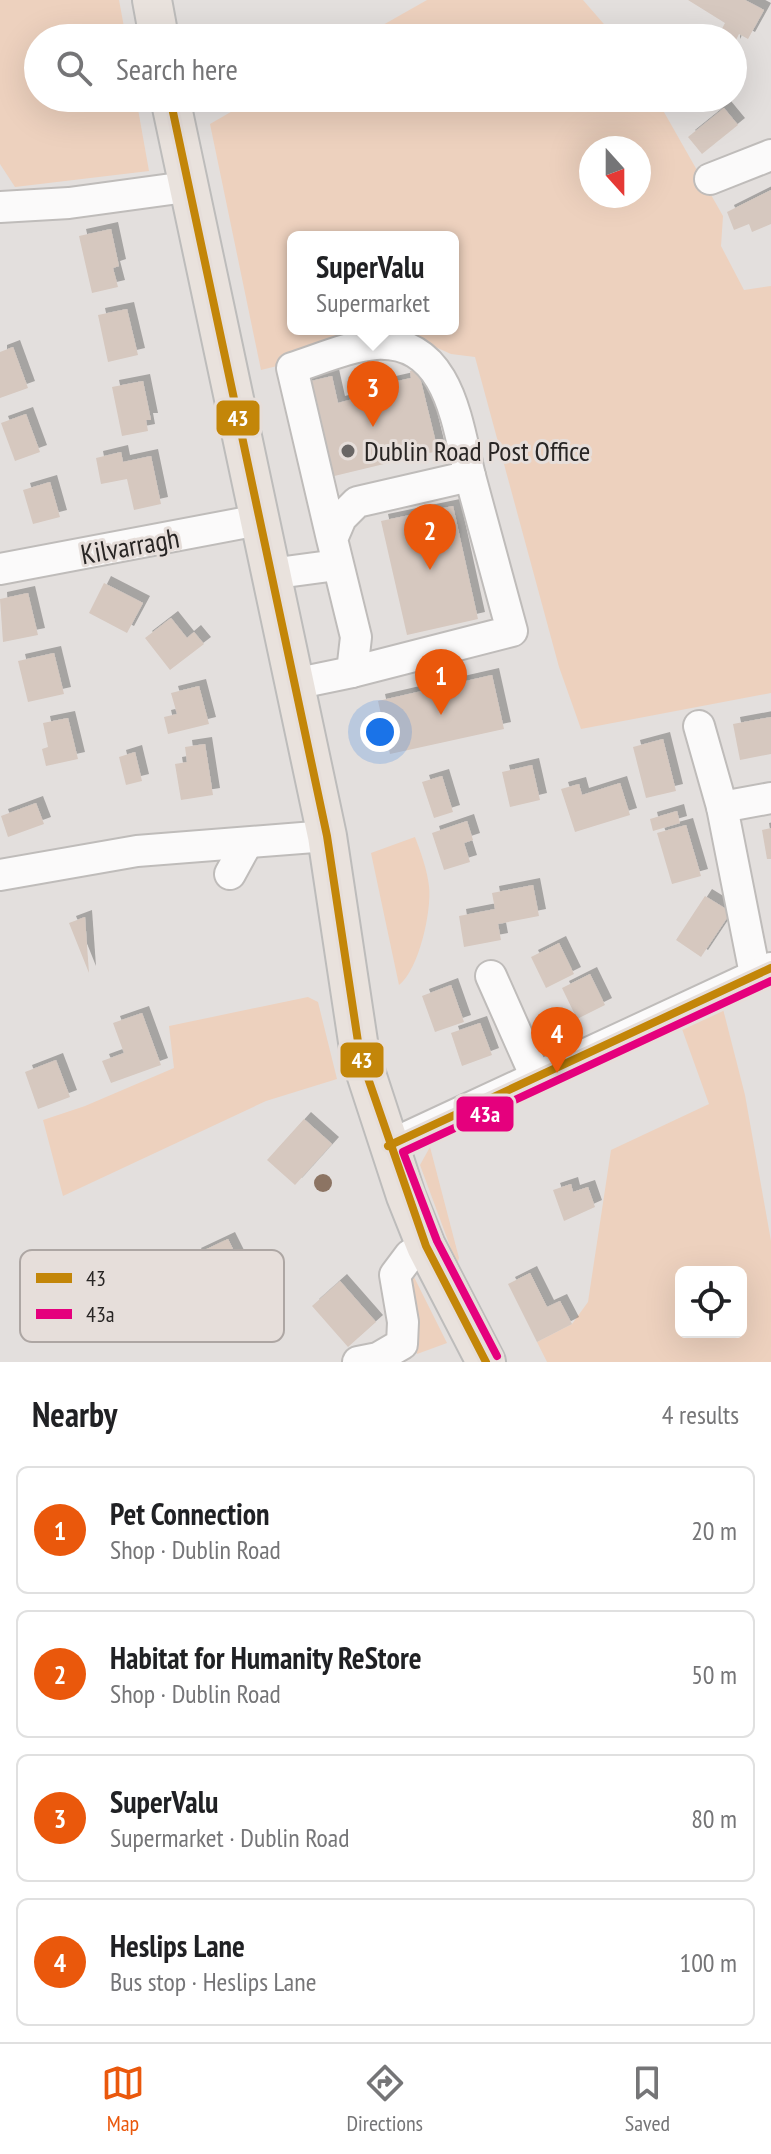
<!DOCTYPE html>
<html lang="en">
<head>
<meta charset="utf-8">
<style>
  :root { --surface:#fff; --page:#f2f2f2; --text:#202124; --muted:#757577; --line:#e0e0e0; --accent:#ea580c }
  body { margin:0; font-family:"PT Sans Narrow",sans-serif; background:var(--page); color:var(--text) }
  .controls { position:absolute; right:24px; bottom:24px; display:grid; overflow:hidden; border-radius:12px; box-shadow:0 8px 32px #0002 }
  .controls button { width:72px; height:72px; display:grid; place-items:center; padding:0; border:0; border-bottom:2px solid var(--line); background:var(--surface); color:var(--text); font:40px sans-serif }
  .compass { position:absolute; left:579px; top:136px; width:72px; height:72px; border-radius:50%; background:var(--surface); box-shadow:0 8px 32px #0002; rotate:159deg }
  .you { position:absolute; left:380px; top:732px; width:28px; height:28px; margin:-20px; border:6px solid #fff; border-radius:50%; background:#1a73e8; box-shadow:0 0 0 12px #1a73e833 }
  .badge { display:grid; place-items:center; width:52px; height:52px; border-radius:50%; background:var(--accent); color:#fff; font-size:26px; font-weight:700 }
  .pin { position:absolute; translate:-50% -66px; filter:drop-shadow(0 2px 4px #0008) }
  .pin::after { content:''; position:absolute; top:42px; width:28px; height:24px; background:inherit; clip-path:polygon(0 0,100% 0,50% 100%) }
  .popup { position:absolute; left:287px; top:231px; width:172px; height:104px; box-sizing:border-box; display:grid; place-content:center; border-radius:12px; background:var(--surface); filter:drop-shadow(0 2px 6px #0005); font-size:26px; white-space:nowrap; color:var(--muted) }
  .popup b { font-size:30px; color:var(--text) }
  .popup::after { content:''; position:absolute; left:50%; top:100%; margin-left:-16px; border:16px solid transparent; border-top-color:var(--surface) }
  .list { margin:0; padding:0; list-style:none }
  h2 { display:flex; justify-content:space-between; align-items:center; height:104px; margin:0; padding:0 32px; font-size:34px }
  h2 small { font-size:26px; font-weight:400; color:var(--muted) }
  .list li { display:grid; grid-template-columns:52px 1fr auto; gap:24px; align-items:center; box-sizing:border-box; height:128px; margin:0 16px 16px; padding:0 16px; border:2px solid var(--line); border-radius:12px }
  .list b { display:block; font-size:30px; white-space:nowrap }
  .list p { margin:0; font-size:26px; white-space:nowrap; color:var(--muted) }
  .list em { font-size:26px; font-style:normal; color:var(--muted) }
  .icon { flex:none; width:44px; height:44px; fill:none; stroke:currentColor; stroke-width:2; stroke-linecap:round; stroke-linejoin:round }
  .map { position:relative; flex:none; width:771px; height:1362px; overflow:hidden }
  .search { position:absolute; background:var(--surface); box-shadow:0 8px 32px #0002; left:24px; right:24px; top:24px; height:88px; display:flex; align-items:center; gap:20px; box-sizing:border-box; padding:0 28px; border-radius:44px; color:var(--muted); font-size:30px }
  .sheet { height:680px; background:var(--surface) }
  nav { display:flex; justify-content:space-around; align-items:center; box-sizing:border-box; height:112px; border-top:2px solid var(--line); background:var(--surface); font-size:22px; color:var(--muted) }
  nav a { display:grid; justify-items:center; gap:4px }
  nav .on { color:var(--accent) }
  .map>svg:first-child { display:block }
  .green { fill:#edd1be; fill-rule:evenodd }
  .building { fill:#d6c8bf; filter:url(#shadow) }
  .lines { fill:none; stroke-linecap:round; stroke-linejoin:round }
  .minor-casing { stroke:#bfbcba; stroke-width:34 }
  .major-casing { stroke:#bdbcbb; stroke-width:42 }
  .minor { stroke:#fbfafa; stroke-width:30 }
  .major { stroke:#e9e2dd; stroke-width:38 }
  .bus-1-casing { stroke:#e6deda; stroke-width:14 }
  .bus-2-casing { stroke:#e6deda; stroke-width:14 }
  .bus-1 { stroke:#c38609; stroke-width:8 }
  .bus-2 { stroke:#e5007d; stroke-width:8 }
  .tree { fill:#8c7463 }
  .poi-dot { fill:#696665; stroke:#e6deda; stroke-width:3 }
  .labels { text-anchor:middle; stroke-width:6; stroke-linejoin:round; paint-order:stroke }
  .poi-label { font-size:28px; fill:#282524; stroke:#e6deda; text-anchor:start }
  .street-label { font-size:28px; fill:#282524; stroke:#e6deda }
  .key { fill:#e6deda; stroke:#ada6a3; stroke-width:2 }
  .key-label { font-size:22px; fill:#282524 }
  .line-badge { stroke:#e6deda; stroke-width:3 }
  .badge-label { font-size:22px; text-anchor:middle; font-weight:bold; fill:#fff }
</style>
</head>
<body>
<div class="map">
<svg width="771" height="1362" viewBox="0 0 771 1362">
  <defs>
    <filter id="shadow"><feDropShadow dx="7" dy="-7" stdDeviation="0" flood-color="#0004"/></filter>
  </defs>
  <rect width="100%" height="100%" fill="#e3dfdd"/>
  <g class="green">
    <path d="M 0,0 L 119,0 L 126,38 L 38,38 L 38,98 L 136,98 L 149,171 L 15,187 L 0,164 Z"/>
    <path d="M 427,0 L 583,0 L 616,38 L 360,38 Z"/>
    <path d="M 255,98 L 656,98 L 723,216 L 721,246 L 744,290 L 771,286 L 771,693 L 581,729 L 559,667 L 475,357 L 451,354 L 406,334 L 261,370 L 210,124 ZM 591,148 L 639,148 L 639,196 L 591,196 ZM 293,237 L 453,237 L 453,329 L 293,329 Z"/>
    <path d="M 415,837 C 421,853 427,869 429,886 C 432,910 419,970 399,985 L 371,853 Z"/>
    <path d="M 308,997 L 318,1002 L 337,1079 L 266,1101 L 63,1196 L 43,1120 L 85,1106 L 174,1068 L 169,1026 Z"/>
    <path d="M 723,1009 L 745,1095 L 771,1241 L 771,1362 L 547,1362 L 537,1342 L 572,1324 L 588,1302 L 611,1150 L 709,1104 L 682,1029 ZM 681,1272 L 741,1272 L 741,1332 L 681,1332 Z"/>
    <path d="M 430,1147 L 459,1258 L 457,1265 L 420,1165 Z"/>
    <path d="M 413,1275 L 447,1343 L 417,1354 L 405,1279 Z"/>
  </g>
  <g class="building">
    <path d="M 688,0 L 745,0 L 764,10 L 748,39 L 739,34 L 733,46 L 733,38 L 717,38 L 725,23 Z"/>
    <path d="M 724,108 L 738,125 L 702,154 L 688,137 Z"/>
    <path d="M 771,190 L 771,224 L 752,232 L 749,224 L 734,230 L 727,212 Z"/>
    <path d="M 111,229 L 119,266 L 113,268 L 118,287 L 92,293 L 79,236 Z"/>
    <path d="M 127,309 L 138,355 L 108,362 L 98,315 Z"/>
    <path d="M 13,347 L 28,388 L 0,398 L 0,352 Z"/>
    <path d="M 418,369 L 438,451 L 326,478 L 303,383 L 332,376 L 338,403 L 353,399 L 348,377 L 364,374 L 367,388 L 411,378 L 410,371 Z"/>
    <path d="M 143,381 L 151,420 L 146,420 L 148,431 L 122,436 L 112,387 Z"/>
    <path d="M 26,414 L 40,452 L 15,461 L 1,423 Z"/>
    <path d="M 121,452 L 123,462 L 151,456 L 161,504 L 134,510 L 127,479 L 101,484 L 96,458 Z"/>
    <path d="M 50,482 L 60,517 L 33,524 L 23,490 Z"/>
    <path d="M 453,506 L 478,619 L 407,635 L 381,521 Z"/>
    <path d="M 104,583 L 143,603 L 127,633 L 89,613 Z"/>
    <path d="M 28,593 L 38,635 L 3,642 L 0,599 Z"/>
    <path d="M 171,618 L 187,638 L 194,632 L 204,644 L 170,670 L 145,638 Z"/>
    <path d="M 54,653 L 64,694 L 28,702 L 18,661 Z"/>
    <path d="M 492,675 L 504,729 L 390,754 L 378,701 Z"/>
    <path d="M 199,686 L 209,724 L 168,734 L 164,717 L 177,714 L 171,693 Z"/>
    <path d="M 771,717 L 771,754 L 740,760 L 733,724 Z"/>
    <path d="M 68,718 L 78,759 L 46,766 L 42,749 L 48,747 L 43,723 Z"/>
    <path d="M 663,739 L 676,791 L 646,798 L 633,747 Z"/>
    <path d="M 205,744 L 213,795 L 181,800 L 175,764 L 187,762 L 185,747 Z"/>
    <path d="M 135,752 L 142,781 L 126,785 L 119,757 Z"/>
    <path d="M 532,765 L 540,800 L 510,807 L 502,772 Z"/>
    <path d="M 442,776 L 453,812 L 434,818 L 422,782 Z"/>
    <path d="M 620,783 L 630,815 L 575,832 L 561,789 L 579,784 L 582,795 Z"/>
    <path d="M 36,803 L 44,824 L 8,837 L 1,816 Z"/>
    <path d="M 677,811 L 680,823 L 653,831 L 650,819 Z"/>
    <path d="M 467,821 L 473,840 L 464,843 L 470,862 L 444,870 L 432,833 Z"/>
    <path d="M 686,825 L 701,876 L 672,884 L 657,833 Z"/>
    <path d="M 771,828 L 771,859 L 767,859 L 762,830 Z"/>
    <path d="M 533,885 L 539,916 L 498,924 L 501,940 L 464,947 L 459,916 L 495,909 L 492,893 Z"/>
    <path d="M 705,896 L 731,912 L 701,957 L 676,940 Z"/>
    <path d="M 85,917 L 89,973 L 69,923 Z"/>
    <path d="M 559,943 L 574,974 L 546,988 L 531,957 Z"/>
    <path d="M 590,974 L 605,1005 L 577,1019 L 562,988 Z"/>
    <path d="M 451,985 L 464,1022 L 435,1032 L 422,996 Z"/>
    <path d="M 142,1013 L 161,1065 L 111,1083 L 102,1061 L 124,1053 L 113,1023 Z"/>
    <path d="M 480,1023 L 492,1055 L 462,1066 L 451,1033 Z"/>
    <path d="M 56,1060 L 70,1097 L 38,1109 L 25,1072 Z"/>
    <path d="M 304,1119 L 332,1144 L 295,1185 L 267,1160 Z"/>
    <path d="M 571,1184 L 573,1192 L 588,1187 L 595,1207 L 564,1221 L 553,1190 Z"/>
    <path d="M 228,1239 L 252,1287 L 218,1304 L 194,1255 Z"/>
    <path d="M 530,1273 L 547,1307 L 560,1301 L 572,1324 L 537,1342 L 508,1284 Z"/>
    <path d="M 340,1281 L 376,1322 L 348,1347 L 312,1306 Z"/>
  </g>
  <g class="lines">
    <defs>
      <g id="minor">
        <path d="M 710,179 L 771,155"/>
        <path d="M 0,207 L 69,203 L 186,187"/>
        <path d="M 0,569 L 259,520"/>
        <path d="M 270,574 L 337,565"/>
        <path d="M 352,672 L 512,631 L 470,476"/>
        <path d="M 294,684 L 352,672 L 356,637 L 332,539 L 341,518 L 357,502 L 470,476 C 457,423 449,340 376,344 C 349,346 318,360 292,368 L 332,539"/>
        <path d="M 699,726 L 722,807 L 755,974"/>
        <path d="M 722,807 L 771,798"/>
        <path d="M 230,874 L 247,843"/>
        <path d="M 0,875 L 137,851 L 327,836"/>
        <path d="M 491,976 L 535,1075"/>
        <path d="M 388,1146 L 771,968"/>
        <path d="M 358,1362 L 378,1358 L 402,1344 L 403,1322 L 395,1275 L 410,1255 L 426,1246"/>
      </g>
      <g id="major">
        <path d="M 152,0 L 159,38"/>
        <path d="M 170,98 L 327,836 L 360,1055 L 406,1196 L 426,1246 L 486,1362"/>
      </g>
    </defs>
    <use href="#minor" class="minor-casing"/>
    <use href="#major" class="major-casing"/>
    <use href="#minor" class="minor"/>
    <use href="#major" class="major"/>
    <defs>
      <g id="bus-1">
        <path d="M 170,98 L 327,836 L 360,1055 L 426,1246 L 486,1362"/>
        <path d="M 388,1146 L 771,968"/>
      </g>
      <path id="bus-2" d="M 497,1356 L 437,1241 L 403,1152 L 771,981"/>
    </defs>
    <use href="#bus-1" class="bus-1-casing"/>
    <use href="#bus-2" class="bus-2-casing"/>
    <use href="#bus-1" class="bus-1"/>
    <use href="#bus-2" class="bus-2"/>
  </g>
  <circle class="tree" cx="323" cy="1183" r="9"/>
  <circle class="poi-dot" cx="348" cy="451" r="8"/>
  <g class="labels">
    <g class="poi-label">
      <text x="364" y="461">Dublin Road Post Office</text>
    </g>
    <g class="street-label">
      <text transform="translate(130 546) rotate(-10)" y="10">Kilvarragh</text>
    </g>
  </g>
  <rect x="20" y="1250" width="264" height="92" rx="12" class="key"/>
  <rect x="36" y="1273" width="36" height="10" fill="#c38609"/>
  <rect x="36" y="1309" width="36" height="10" fill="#e5007d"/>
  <g class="key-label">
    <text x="86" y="1286">43</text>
    <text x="86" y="1322">43a</text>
  </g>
  <g class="line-badge">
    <rect x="215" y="399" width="46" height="38" rx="8" fill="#c38609"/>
    <rect x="339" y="1041" width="46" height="38" rx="8" fill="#c38609"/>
    <rect x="455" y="1095" width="60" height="38" rx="8" fill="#e5007d"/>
  </g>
  <g class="badge-label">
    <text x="238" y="426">43</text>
    <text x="362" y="1068">43</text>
    <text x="485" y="1122">43a</text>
  </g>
</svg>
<div class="controls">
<button><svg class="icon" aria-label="locate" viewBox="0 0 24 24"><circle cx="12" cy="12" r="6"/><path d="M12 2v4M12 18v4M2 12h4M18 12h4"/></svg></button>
</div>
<svg class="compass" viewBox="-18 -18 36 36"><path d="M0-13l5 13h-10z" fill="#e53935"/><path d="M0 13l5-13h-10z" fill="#757577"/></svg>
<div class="you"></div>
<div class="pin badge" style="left:441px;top:715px">1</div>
<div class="pin badge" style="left:430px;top:570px">2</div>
<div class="pin badge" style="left:373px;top:427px">3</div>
<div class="popup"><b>SuperValu</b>Supermarket</div>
<div class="pin badge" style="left:557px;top:1073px">4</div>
<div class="search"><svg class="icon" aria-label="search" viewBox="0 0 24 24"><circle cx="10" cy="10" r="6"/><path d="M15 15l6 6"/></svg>Search here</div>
</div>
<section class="sheet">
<h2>Nearby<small>4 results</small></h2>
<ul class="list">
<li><span class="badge">1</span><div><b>Pet Connection</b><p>Shop · Dublin Road</p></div><em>20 m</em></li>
<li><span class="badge">2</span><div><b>Habitat for Humanity ReStore</b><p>Shop · Dublin Road</p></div><em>50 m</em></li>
<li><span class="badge">3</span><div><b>SuperValu</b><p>Supermarket · Dublin Road</p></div><em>80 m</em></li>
<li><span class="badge">4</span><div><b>Heslips Lane</b><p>Bus stop · Heslips Lane</p></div><em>100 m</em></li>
</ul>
</section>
<nav>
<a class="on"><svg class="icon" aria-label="map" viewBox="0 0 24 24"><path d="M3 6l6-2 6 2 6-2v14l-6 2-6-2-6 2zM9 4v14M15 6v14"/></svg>Map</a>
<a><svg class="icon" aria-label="directions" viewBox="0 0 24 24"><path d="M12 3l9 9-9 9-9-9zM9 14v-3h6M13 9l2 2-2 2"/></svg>Directions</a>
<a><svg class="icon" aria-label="saved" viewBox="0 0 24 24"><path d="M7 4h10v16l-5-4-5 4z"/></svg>Saved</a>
</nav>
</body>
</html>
